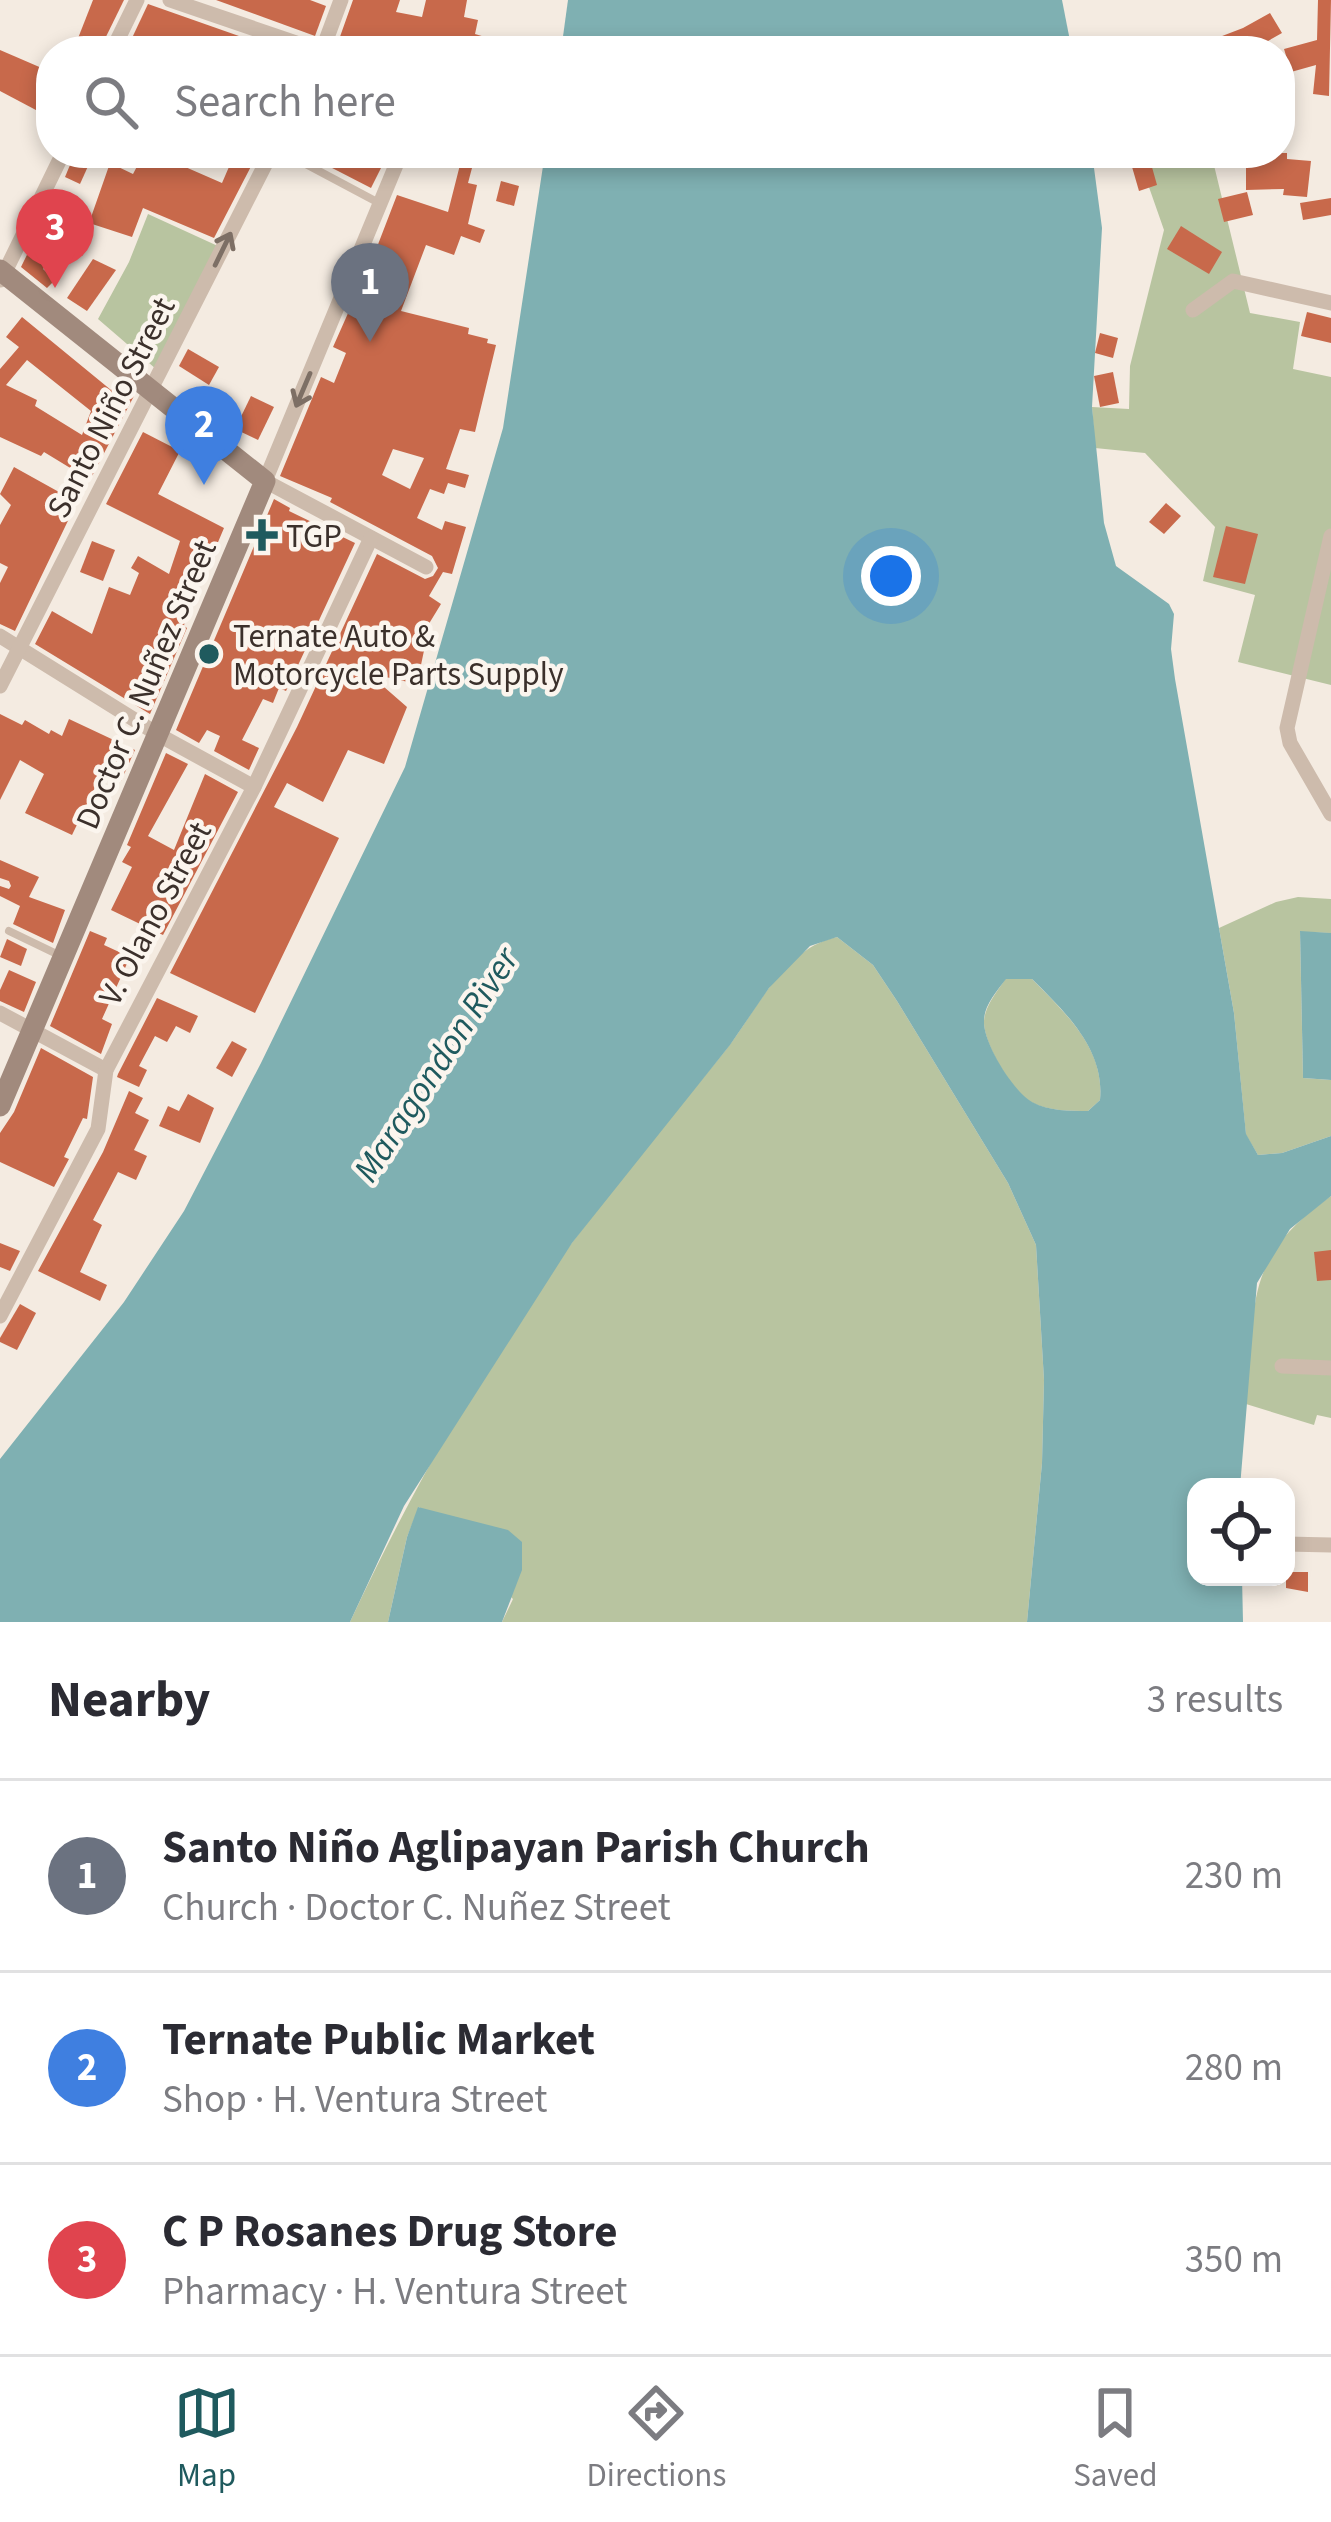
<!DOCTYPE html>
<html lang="en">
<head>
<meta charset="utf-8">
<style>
  :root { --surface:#fff; --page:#f2f2f3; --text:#2b2b33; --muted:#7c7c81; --line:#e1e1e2; --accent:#1f5a5e }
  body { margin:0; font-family:"Source Sans 3",sans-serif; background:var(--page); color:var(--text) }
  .controls { position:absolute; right:36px; bottom:36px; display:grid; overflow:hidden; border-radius:24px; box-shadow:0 6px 18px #0003 }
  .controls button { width:108px; height:108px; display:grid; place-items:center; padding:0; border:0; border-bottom:3px solid var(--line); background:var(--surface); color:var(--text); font:60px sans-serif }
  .you { position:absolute; left:891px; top:576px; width:42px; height:42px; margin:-30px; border:9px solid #fff; border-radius:50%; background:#1a73e8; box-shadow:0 0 0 18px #1a73e833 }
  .badge { display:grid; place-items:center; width:78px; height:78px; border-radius:50%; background:var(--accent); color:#fff; font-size:39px; font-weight:700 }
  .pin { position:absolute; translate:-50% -99px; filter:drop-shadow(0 3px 6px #0008) }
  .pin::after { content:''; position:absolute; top:63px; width:42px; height:36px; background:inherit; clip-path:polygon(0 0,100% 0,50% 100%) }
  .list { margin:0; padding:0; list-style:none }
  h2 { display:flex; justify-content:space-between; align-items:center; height:156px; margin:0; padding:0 48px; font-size:51px }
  h2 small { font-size:39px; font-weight:400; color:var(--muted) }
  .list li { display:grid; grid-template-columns:78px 1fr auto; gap:36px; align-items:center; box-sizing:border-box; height:192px; padding:0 48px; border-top:3px solid var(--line) }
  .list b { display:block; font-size:45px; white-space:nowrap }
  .list p { margin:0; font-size:39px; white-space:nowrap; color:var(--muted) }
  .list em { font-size:39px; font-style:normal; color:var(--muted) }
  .icon { flex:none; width:66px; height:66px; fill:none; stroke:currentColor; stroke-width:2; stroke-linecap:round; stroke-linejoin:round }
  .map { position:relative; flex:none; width:1331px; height:1622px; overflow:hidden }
  .search { position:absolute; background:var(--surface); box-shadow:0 6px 18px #0003; left:36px; right:36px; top:36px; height:132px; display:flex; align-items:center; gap:30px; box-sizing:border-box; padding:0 42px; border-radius:48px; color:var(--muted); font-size:45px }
  .sheet { height:732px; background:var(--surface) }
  nav { display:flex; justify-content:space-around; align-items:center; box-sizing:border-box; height:168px; border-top:3px solid var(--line); background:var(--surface); font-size:33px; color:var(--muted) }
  nav a { display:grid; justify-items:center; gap:6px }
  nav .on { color:var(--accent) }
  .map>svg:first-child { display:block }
  .green { fill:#b8c4a0 }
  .water { fill:#7fb0b2; fill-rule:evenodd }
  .building { fill:#c8694b; fill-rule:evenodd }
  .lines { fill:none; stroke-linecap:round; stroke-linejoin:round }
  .service { stroke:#cdbbac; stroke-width:8 }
  .minor { stroke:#cdbbac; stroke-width:15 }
  .secondary { stroke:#a18a7d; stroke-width:21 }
  .oneway { stroke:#7d6f65 }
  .poi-dot { fill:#1f5a5e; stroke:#fbf5ee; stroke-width:4.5 }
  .labels { text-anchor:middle; stroke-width:9; stroke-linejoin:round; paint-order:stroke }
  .street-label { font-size:33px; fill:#3b302b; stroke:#fbf5ee }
  .poi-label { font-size:33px; fill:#3b302b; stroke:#fbf5ee; text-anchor:start }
  .water-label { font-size:36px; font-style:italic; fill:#1f5a5e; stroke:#fbf5ee }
</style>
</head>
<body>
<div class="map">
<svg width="1331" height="1622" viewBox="0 0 1331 1622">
  <rect width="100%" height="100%" fill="#f4ebe1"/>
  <g class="green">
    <path d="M 1137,153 L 1211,153 L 1250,313 L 1300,322 L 1293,369 L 1331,377 L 1331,685 L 1238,662 L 1255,595 L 1203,581 L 1215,527 L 1145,453 L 1095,448 L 1092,407 L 1129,409 L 1130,366 L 1164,230 Z"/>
    <path d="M 148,214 L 220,247 L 156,369 L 98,319 L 129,262 Z"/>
    <path d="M 1298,897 L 1331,899 L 1331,933 L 1300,932 L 1303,1078 L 1331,1080 L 1331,1136 L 1282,1153 L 1258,1155 L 1246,1135 L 1234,1013 L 1219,928 L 1276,902 Z"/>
    <path d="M 837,937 L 873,965 L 897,1001 L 1008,1183 L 1036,1245 L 1044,1380 L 1042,1463 L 1027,1622 L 502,1622 L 513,1599 L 419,1507 L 407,1537 L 388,1622 L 350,1622 C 411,1491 484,1361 571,1244 C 620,1179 673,1115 725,1051 C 756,1012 783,948 837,937 Z"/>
    <path d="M 1006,978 L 1032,979 C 1065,1013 1105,1048 1100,1100 L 1088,1111 C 1071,1111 1047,1111 1031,1102 C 1012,1091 983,1043 984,1021 C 985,1005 998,991 1006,978 Z"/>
    <path d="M 1331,1196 L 1331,1418 L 1317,1415 L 1314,1425 L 1246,1404 C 1257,1306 1240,1260 1331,1196 Z"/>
  </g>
  <g class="water">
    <path d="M 568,0 L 1062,0 L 1072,51 L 561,51 Z"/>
    <path d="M 545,153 L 1092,153 L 1102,228 L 1092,407 L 1104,523 L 1116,566 L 1169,604 L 1174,614 L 1171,649 L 1175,679 L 1234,1013 L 1246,1134 L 1258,1155 L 1282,1153 L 1331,1136 L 1331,1196 L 1290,1229 L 1257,1283 L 1240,1487 L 1196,1487 L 1196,1577 L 1242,1577 L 1243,1622 L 1027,1622 L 1042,1463 L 1044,1380 L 1036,1245 L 1008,1183 L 897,1001 L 873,965 L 837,937 L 810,946 L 769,988 L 730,1045 L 572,1243 L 404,1506 L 350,1622 L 0,1622 L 0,1459 L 124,1302 L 184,1211 L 261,1063 L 405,767 L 503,428 ZM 1006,979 L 1032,979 C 1065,1012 1105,1049 1100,1100 L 1088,1111 C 1071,1111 1048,1111 1032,1102 C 1013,1091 983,1043 984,1021 C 984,1005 997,991 1006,979 Z"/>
    <path d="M 1300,931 L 1331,933 L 1331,1080 L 1303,1078 Z"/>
    <path d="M 418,1507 L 508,1530 L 522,1542 L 522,1570 L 502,1622 L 388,1622 L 407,1537 Z"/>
  </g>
  <g class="building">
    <path d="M 93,0 L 124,0 L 99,51 L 73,51 Z"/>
    <path d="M 216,0 L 310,0 L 326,6 L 315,36 Z"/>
    <path d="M 353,0 L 400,0 L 396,12 L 422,17 L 426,0 L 467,0 L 464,17 L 478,20 L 475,34 L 485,37 L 481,51 L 449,45 L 447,51 L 372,51 L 352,45 L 350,51 L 336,48 Z"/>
    <path d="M 1318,0 L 1331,0 L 1329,96 L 1313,94 L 1316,65 L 1291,72 L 1284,49 L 1317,40 Z"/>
    <path d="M 148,4 L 273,48 L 273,51 L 165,51 L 132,38 Z"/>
    <path d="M 1270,13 L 1282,33 L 1261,45 L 1242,51 L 1183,51 L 1243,28 Z"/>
    <path d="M 0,50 L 51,72 L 51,118 L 0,91 Z"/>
    <path d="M 75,153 L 94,153 L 80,184 L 65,177 Z"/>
    <path d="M 144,153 L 170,153 L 167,159 L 222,183 L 235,153 L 258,153 L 214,238 L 143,208 L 132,237 L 89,223 L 110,163 L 133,174 Z"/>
    <path d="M 303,153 L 371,153 L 385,160 L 371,188 Z"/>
    <path d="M 463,153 L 476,153 L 468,183 L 477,185 L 468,224 L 485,230 L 480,243 L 461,236 L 454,255 L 426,245 L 401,311 L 469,328 L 468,334 L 488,339 L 487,343 L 496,345 L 475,432 L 460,429 L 446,469 L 469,475 L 465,488 L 448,483 L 444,494 L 430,489 L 417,518 L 442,530 L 445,521 L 466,527 L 452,574 L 443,572 L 429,596 L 441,604 L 430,622 L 417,684 L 368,673 L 407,707 L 384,764 L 348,750 L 323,802 L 287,783 L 274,807 L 339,838 L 255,1013 L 170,973 L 297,727 L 377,554 L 425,579 L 433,576 L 438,568 L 432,556 L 330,502 L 332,498 L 280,476 L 321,377 L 334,383 L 346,353 L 333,347 L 349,311 L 352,312 L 397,195 L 448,212 ZM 393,449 L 424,458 L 410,489 L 382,475 Z"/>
    <path d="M 1128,153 L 1148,153 L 1157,185 L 1139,191 Z"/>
    <path d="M 1214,153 L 1287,153 L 1287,159 L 1311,161 L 1307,197 L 1283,195 L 1284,189 L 1246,190 L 1246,162 L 1217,167 Z"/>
    <path d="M 501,181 L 519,186 L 514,206 L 496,201 Z"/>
    <path d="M 1247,192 L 1253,215 L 1224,222 L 1218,199 Z"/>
    <path d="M 1331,198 L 1331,215 L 1303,220 L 1300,203 Z"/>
    <path d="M 46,216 L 62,223 L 59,230 L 88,243 L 82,256 L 59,245 L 43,269 L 55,280 L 47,288 L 21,267 Z"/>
    <path d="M 1181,226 L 1222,252 L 1209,274 L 1167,249 Z"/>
    <path d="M 93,259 L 116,270 L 87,311 L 67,298 Z"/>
    <path d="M 1307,312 L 1331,318 L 1331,343 L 1301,336 Z"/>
    <path d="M 22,317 L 111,390 L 116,384 L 134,396 L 90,480 L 44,452 L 41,456 L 0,437 L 0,369 L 19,347 L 6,337 ZM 27,360 L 91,411 L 82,435 L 35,406 L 37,400 L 6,385 Z"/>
    <path d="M 1100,333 L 1118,338 L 1113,358 L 1095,353 Z"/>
    <path d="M 188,349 L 219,367 L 209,385 L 179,366 Z"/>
    <path d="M 1113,372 L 1119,403 L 1100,407 L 1094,376 Z"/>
    <path d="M 251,396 L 274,407 L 258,440 L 235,429 Z"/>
    <path d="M 143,432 L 180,451 L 158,494 L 224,528 L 213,554 L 208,551 L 187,609 L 184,626 L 187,628 L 150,714 L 35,644 L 52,611 L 92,634 L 109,587 L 130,595 L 139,573 L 131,568 L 138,556 L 169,574 L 180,541 L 106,504 Z"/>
    <path d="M 14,467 L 77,502 L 15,631 L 0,624 L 0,583 L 8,567 L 0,563 L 0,525 L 11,505 L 0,494 Z"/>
    <path d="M 274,499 L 290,508 L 289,511 L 355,543 L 286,691 L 279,688 L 273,703 L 263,699 L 242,740 L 259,748 L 249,770 L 214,751 L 220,736 L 207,730 L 199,743 L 176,730 Z"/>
    <path d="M 1166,503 L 1181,516 L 1164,534 L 1149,522 Z"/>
    <path d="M 1226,526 L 1258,534 L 1245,584 L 1213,577 Z"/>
    <path d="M 92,541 L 115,550 L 103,581 L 80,572 Z"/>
    <path d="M 0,714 L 22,725 L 25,720 L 49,734 L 51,730 L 62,736 L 69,719 L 135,750 L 121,781 L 102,773 L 72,835 L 25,813 L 44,774 L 20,760 L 0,800 Z"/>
    <path d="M 166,753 L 188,764 L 148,836 L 174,850 L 205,774 L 238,792 L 163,935 L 111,910 L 132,867 L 122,862 L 131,847 L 127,845 Z"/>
    <path d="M 0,860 L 39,877 L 29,897 L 65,910 L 53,943 L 13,924 L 20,906 L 0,896 L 0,886 L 9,889 L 11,886 L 9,881 L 0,878 Z"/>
    <path d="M 90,931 L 107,938 L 104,945 L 130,957 L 102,1019 L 112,1024 L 101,1054 L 50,1026 Z"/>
    <path d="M 7,939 L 27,949 L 21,966 L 0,957 Z"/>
    <path d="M 9,970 L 36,982 L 24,1012 L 0,1001 L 0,990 Z"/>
    <path d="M 157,998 L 198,1016 L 190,1033 L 176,1026 L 167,1042 L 155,1036 L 139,1066 L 147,1070 L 139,1087 L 117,1077 L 118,1074 Z"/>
    <path d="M 232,1041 L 247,1049 L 232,1077 L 216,1068 Z"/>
    <path d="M 41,1048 L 93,1077 L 87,1119 L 83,1118 L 64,1157 L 69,1159 L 54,1187 L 0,1162 L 0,1133 L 14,1112 Z"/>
    <path d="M 129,1091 L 143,1098 L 135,1113 L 149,1120 L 134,1150 L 147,1156 L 136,1180 L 118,1172 L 93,1220 L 102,1225 L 80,1272 L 107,1285 L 100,1301 L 38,1271 L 103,1152 Z"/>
    <path d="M 188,1094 L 214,1108 L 200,1143 L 159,1126 L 168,1106 L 179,1111 Z"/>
    <path d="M 0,1243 L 20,1251 L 10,1271 L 0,1267 Z"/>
    <path d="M 1331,1250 L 1331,1280 L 1317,1281 L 1314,1252 Z"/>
    <path d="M 20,1304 L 36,1313 L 17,1350 L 0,1342 L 0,1338 Z"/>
    <path d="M 1286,1572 L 1308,1572 L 1308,1592 L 1286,1588 Z"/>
  </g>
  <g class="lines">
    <g class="service">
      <path d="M 285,153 L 379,203"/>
      <path d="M 9,931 L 63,957"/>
    </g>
    <g class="minor">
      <path d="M 170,0 L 320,51"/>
      <path d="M 112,51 L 137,0"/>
      <path d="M 322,51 L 341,0"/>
      <path d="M 401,153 L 265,481 L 426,567"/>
      <path d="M 1,280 L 63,153"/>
      <path d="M 1193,310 L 1233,281 L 1331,303"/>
      <path d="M 1331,536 L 1287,728 L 1290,743 L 1331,814"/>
      <path d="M 0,636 L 159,735 L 254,787"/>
      <path d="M 0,686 L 271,153"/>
      <path d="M 0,1013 L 106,1070"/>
      <path d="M 0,1316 L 98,1129 L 106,1070 L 254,787 L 371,538"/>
      <path d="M 1282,1366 L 1331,1368"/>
      <path d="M 1286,1544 L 1331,1545"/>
    </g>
    <path class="secondary" d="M 0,270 L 265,481 L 0,1106"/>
  </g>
  <defs><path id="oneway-shaft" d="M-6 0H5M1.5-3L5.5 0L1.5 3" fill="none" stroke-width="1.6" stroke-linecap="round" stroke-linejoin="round" transform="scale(3)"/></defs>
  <g class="oneway">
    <use href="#oneway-shaft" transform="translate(223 249) rotate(-64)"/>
    <use href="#oneway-shaft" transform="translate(303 390) rotate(113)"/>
  </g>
  <g class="poi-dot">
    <path d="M256 517h12v12h12v12h-12v12h-12v-12h-12v-12h12z"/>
    <circle cx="209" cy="654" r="12"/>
  </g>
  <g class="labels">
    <g class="street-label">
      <text transform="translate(110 407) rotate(-63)" y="12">Santo Niño Street</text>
      <text transform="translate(145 684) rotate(-67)" y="12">Doctor C. Nuñez Street</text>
      <text transform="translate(154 913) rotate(-62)" y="12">V. Olano Street</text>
    </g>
    <g class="poi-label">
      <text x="286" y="547">TGP</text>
      <text x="233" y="647">Ternate Auto &amp;<tspan x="233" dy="38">Motorcycle Parts Supply</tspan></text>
    </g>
    <g class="water-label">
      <text transform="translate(435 1064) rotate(-57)" y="13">Maragondon River</text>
    </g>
  </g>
</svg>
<div class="controls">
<button><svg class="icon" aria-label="locate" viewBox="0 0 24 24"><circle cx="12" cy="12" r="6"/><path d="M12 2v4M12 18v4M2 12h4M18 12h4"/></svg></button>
</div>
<div class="you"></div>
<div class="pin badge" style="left:370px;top:342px;background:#6b7280">1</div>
<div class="pin badge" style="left:204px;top:485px;background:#3f7fe0">2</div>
<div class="pin badge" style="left:55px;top:288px;background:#e0444e">3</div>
<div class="search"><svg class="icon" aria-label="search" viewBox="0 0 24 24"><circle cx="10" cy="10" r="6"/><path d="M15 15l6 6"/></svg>Search here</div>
</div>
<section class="sheet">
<h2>Nearby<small>3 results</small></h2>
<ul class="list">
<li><span class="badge" style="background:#6b7280">1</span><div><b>Santo Niño Aglipayan Parish Church</b><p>Church · Doctor C. Nuñez Street</p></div><em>230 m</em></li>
<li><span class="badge" style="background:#3f7fe0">2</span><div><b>Ternate Public Market</b><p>Shop · H. Ventura Street</p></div><em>280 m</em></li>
<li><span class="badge" style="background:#e0444e">3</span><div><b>C P Rosanes Drug Store</b><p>Pharmacy · H. Ventura Street</p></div><em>350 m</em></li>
</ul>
</section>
<nav>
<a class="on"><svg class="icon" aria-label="map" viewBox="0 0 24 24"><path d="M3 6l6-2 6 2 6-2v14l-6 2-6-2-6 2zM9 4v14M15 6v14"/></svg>Map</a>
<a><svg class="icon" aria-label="directions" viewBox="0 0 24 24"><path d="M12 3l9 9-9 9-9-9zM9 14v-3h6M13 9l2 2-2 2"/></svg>Directions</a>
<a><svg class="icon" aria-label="saved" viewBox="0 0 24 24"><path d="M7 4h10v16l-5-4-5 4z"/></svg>Saved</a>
</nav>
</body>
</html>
